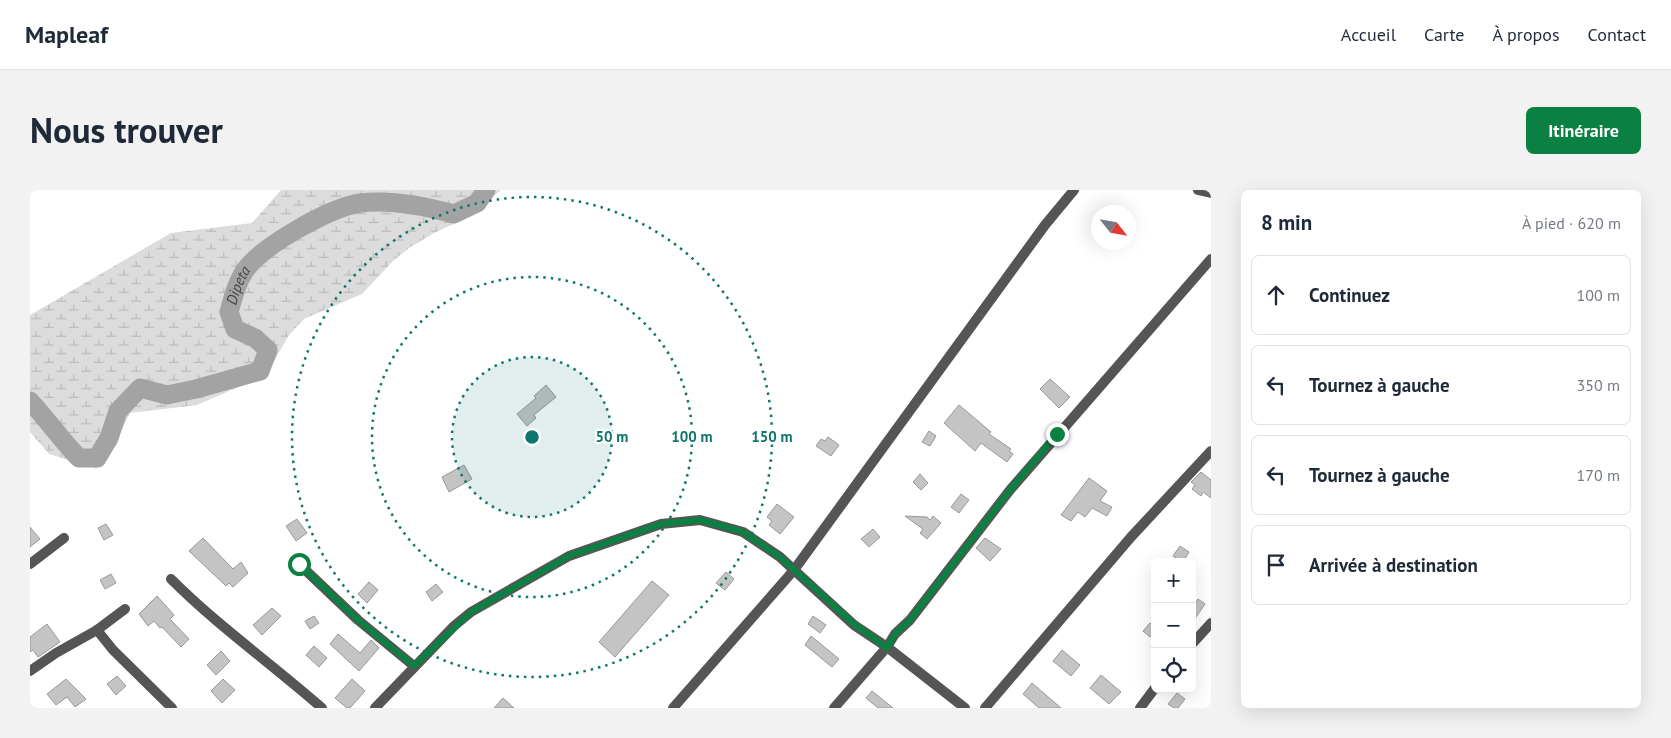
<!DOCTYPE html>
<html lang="fr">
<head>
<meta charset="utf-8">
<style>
  :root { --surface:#fff; --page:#f2f2f3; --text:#1f2937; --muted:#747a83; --line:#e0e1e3; --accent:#0b8043 }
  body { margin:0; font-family:"PT Sans",sans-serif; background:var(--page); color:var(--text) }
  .controls { position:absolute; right:15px; bottom:15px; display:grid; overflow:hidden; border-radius:8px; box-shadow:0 5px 20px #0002 }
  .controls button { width:45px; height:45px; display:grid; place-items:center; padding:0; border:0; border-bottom:1px solid var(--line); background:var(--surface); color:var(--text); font:25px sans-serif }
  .compass { position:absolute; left:1061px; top:15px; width:45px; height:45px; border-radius:50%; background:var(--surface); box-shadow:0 5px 20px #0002; rotate:121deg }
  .stop { position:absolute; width:15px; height:15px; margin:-11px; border:4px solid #0b8043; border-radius:50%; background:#fff }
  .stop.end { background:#0b8043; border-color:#fff; box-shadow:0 1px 5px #0008 }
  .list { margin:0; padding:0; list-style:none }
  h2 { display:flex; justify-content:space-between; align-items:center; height:65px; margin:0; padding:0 20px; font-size:21px }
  h2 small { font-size:16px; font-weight:400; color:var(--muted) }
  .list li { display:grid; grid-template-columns:32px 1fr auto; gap:15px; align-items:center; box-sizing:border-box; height:80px; margin:0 10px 10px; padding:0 10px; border:1px solid var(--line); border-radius:8px }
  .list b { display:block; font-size:19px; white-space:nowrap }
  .list em { font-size:16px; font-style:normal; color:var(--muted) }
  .icon { flex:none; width:28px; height:28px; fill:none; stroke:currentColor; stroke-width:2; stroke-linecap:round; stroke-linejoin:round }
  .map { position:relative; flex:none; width:1181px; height:518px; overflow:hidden; border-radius:8px }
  header { display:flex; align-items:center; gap:30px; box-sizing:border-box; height:70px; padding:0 25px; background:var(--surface); border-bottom:1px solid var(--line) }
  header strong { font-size:24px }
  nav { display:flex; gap:28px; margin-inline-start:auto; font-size:18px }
  .intro { display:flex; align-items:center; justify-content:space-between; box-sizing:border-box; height:120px; padding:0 30px }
  h1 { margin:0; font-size:35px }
  .button { padding:12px 22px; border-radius:8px; background:var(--accent); color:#fff; font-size:18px; font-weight:700 }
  main { display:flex; gap:30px; padding:0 30px }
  aside { flex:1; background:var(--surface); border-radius:8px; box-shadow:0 5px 20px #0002 }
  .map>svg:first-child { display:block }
  .wetland { fill:url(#wetland-marsh) }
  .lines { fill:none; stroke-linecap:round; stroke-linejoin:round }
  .river { stroke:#a3a3a3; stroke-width:19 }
  .building { fill:#c4c4c4; stroke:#999 }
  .street { stroke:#555; stroke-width:10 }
  .route { stroke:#0b8043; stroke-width:6 }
  .ring { fill:none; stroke:#0f766e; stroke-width:2.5; stroke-dasharray:2.5 5 }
  .labels { text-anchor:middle; stroke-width:4; stroke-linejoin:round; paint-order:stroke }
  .water-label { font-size:15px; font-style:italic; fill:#444; stroke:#fff }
  .centre { fill:#0f766e; stroke:#fff; stroke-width:2.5 }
  .ring-label { font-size:15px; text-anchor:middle; font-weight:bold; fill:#0f766e; stroke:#fff; stroke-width:4; stroke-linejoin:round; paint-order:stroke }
</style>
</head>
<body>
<header>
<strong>Mapleaf</strong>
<nav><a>Accueil</a><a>Carte</a><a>À propos</a><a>Contact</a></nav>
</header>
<div class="intro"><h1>Nous trouver</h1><a class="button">Itinéraire</a></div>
<main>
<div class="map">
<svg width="1181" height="518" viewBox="0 0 1181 518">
  <defs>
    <pattern id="wetland-marsh" width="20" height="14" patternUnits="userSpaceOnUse" patternTransform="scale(1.25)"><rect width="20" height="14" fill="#dcdcdc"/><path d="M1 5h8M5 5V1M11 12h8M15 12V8" fill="none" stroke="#bbb"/></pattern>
  </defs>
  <rect width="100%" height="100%" fill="#fff"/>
  <path class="wetland" d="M 251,0 L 471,0 L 441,26 L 404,43 L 379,58 L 363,71 L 332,104 L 274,129 L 259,145 L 236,185 L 167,215 L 100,223 L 78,266 L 66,278 L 19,264 L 0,242 L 0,125 L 141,43 L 222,33 Z"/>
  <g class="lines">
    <path class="river" id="s1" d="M 0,211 C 17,229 31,250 49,268 L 67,268 L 79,248 L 88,221 L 110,198 L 137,205 L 166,199 L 230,181 L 238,160 L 225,148 L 205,139 L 199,122 C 203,108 207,91 216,79 C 234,55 299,18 330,13 C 361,9 395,16 424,24 L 447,13 L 456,0"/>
  </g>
  <g class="building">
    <path d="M 1020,189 L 1040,207 L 1029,218 L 1010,199 Z"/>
    <path d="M 516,195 L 526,207 L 504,225 L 506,228 L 497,236 L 487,224 L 506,208 L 504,206 Z"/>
    <path d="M 929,215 L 961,242 L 959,244 L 981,259 L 979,261 L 983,264 L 977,272 L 951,253 L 945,261 L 914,233 Z"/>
    <path d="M 899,241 L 906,246 L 900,256 L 892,252 Z"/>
    <path d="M 798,247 L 809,255 L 801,266 L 786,256 L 791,249 L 795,251 Z"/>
    <path d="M 434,275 L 442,289 L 419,302 L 412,287 Z"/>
    <path d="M 1171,282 L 1181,290 L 1181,308 L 1173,302 L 1171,306 L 1162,299 L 1165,295 L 1161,292 Z"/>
    <path d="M 890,284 L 898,293 L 891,300 L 883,292 Z"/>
    <path d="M 1059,288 L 1077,301 L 1070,311 L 1082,317 L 1077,326 L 1062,318 L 1055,327 L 1048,322 L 1041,331 L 1031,325 Z"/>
    <path d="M 931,304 L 939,310 L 929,323 L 921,317 Z"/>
    <path d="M 747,314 L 764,327 L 750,344 L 739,335 L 742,331 L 737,327 Z"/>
    <path d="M 875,326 L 897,327 L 900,330 L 903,326 L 911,333 L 897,349 L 890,343 L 893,339 Z"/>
    <path d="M 267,329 L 277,343 L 266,351 L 256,336 Z"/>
    <path d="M 76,334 L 83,345 L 74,350 L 68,338 Z"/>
    <path d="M 0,337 L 10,349 L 0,357 Z"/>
    <path d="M 843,339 L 850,347 L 839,357 L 831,349 Z"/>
    <path d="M 173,348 L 203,379 L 211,372 L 218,383 L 203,397 L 199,393 L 196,396 L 159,361 Z"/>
    <path d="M 955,348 L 971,359 L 960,371 L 946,358 Z"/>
    <path d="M 1150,356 L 1159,362 L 1153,372 L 1143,366 Z"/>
    <path d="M 696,382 L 704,389 L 695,400 L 686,393 Z"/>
    <path d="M 81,384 L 86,393 L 75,399 L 70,390 Z"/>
    <path d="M 622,391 L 639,405 L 585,467 L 569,452 Z"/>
    <path d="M 339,392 L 348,400 L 337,413 L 328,404 Z"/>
    <path d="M 406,394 L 413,402 L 402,411 L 396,402 Z"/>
    <path d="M 127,406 L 144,425 L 140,429 L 159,449 L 151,457 L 132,437 L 130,438 L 124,431 L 118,436 L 109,424 Z"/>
    <path d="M 1168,409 L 1175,414 L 1162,433 L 1162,418 Z"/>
    <path d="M 242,418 L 251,426 L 232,445 L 223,435 Z"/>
    <path d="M 284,426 L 289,433 L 280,439 L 275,431 Z"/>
    <path d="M 783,426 L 796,435 L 790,443 L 778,434 Z"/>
    <path d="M 1120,433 L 1125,437 L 1125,441 L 1120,447 L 1113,441 Z"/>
    <path d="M 17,434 L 30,452 L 8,467 L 3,460 L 0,462 L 0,447 Z"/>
    <path d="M 308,444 L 330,463 L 341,450 L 349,458 L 329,481 L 300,454 Z"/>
    <path d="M 781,446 L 809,469 L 802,477 L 775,455 Z"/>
    <path d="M 284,456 L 297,468 L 289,477 L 276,465 Z"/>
    <path d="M 1032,460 L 1050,475 L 1041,486 L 1023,471 Z"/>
    <path d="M 191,461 L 200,471 L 186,485 L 177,475 Z"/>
    <path d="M 1071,485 L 1091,502 L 1079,514 L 1060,498 Z"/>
    <path d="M 87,486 L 96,496 L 86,505 L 77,494 Z"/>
    <path d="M 36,489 L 56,509 L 45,517 L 37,507 L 26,515 L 17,504 Z"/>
    <path d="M 193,489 L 205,500 L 192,513 L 181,501 Z"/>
    <path d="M 322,489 L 335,501 L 320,518 L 317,518 L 305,508 Z"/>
    <path d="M 1002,493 L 1031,518 L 1009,518 L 993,504 Z"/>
    <path d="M 842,501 L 863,518 L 848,518 L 836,508 Z"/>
    <path d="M 1147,503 L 1155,509 L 1148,518 L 1144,518 L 1138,514 Z"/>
    <path d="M 473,508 L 484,518 L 464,518 Z"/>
  </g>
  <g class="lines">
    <g class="street">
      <path d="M 1168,0 L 1181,3"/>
      <path d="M 0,374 L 34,348"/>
      <path d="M 269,374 L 328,430 L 384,476"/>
      <path d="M 141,389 C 188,436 242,474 292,518"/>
      <path d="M 67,440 L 83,460 L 142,518"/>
      <path d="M 1162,454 L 1181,433"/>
      <path d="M 0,481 L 26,463 L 67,440 L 95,419"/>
      <path d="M 345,518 L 424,436 L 441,422 L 539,366 L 631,334 L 670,330 L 713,342 L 750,367 L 764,380 L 1015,35 L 1044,0"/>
      <path d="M 643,518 L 764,380 L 824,435 L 857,457 L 804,518"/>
      <path d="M 935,518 L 857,457 L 865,444 L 880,430 L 980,300 L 1181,69"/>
      <path d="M 955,518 L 1101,347 L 1181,261"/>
      <path d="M 1110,518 L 1125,498"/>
    </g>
  </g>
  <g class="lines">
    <path class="route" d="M 269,374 L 328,430 L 384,476 L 441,422 L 539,366 L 631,334 L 670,330 L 713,342 L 750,367 L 824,434 L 857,458 L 865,444 L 880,430 L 980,300 L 1027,244"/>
  </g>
  <circle cx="502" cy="247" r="80" fill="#0f766e" fill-opacity=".12"/>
  <g class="ring">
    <circle cx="502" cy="247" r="80"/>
    <circle cx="502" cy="247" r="160"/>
    <circle cx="502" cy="247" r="240"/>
  </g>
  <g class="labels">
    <g class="water-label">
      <text dy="5" stroke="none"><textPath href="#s1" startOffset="409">Dipeta</textPath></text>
    </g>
  </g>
  <circle cx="502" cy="247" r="8" class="centre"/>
  <g class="ring-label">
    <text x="582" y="252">50 m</text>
    <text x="662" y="252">100 m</text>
    <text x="742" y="252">150 m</text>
  </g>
</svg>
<div class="controls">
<button>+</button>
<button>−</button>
<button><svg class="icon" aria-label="locate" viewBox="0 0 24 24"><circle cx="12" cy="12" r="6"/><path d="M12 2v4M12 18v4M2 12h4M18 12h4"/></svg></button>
</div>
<svg class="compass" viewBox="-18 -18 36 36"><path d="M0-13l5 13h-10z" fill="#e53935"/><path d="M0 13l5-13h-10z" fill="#747a83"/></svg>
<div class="stop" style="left:269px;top:374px"></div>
<div class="stop end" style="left:1027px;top:244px"></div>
</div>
<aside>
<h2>8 min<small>À pied · 620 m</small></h2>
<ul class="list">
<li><svg class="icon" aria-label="ahead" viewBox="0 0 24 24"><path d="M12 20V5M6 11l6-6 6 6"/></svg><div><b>Continuez</b></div><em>100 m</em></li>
<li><svg class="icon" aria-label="left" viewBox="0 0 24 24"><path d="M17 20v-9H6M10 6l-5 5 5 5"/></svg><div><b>Tournez à gauche</b></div><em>350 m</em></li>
<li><svg class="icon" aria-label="left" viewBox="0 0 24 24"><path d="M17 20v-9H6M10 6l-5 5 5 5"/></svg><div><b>Tournez à gauche</b></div><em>170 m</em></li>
<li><svg class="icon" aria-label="arrive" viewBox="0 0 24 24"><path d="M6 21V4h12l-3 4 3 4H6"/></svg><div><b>Arrivée à destination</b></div></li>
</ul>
</aside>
</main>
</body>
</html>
